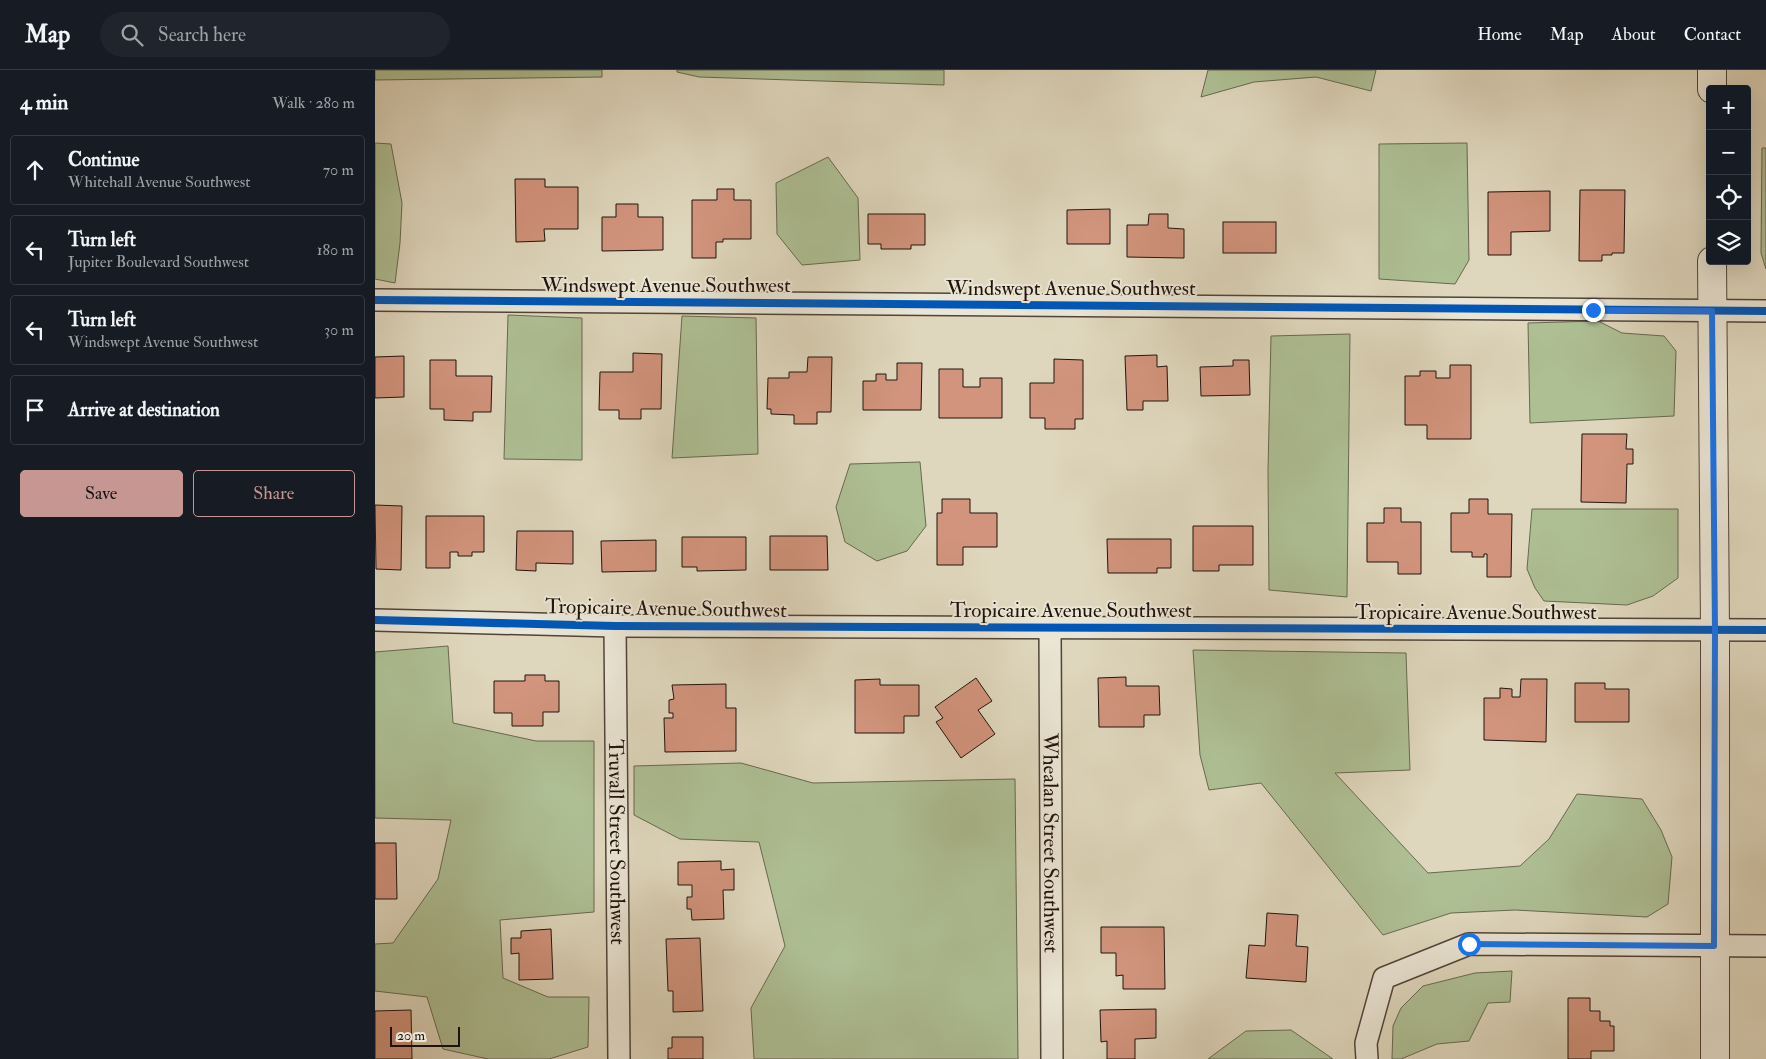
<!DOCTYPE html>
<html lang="en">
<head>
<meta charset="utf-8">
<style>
  :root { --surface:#171b24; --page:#20242c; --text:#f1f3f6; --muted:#9ea1a6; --line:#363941; --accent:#c59692 }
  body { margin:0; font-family:"IM FELL Double Pica",serif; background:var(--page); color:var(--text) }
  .controls { position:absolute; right:15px; top:15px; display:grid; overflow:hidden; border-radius:5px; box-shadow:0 5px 20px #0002 }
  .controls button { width:45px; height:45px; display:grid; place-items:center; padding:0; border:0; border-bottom:1px solid var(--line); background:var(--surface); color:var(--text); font:25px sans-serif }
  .scale { position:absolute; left:15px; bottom:12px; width:70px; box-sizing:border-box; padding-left:5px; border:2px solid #20130d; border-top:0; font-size:14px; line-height:18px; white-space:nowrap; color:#20130d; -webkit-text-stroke:4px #eae5d4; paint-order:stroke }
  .stop { position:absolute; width:15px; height:15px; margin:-11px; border:4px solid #1a73e8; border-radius:50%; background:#fff }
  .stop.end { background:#1a73e8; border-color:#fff; box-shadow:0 1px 5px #0008 }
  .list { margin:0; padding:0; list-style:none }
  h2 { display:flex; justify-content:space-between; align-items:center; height:65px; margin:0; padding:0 20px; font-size:21px }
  h2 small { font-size:16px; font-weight:400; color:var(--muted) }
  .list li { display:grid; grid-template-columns:32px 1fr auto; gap:15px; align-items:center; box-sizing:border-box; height:70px; margin:0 10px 10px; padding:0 10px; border:1px solid var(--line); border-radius:5px }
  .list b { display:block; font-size:19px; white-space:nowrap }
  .list p { margin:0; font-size:16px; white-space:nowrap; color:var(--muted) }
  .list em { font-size:16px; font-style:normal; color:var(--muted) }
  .actions { display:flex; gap:10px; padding:15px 20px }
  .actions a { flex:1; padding:11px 0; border:1px solid var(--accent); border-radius:5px; text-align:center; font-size:18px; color:var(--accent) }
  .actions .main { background:var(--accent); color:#111 }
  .icon { flex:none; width:28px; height:28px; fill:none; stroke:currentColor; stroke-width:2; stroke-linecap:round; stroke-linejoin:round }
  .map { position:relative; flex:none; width:1391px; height:989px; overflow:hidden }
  header { display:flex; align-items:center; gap:30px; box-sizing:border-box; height:70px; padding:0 25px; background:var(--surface); border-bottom:1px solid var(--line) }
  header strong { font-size:24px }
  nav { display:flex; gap:28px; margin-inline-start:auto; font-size:18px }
  .search { width:350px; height:45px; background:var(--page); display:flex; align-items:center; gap:12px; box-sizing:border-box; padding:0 18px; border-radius:28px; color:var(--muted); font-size:19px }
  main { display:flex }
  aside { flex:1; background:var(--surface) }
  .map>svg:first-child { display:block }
  .green { fill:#aebf94; stroke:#676950 }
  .building { fill:#d2947d; stroke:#20130d }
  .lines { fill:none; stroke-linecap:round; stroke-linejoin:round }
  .minor-casing { stroke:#504439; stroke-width:24 }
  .tertiary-casing { stroke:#504439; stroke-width:30 }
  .minor { stroke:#eae5d4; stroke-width:21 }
  .tertiary { stroke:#eae5d4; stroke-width:28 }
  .cycleway-casing { stroke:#eae5d4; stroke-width:11 }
  .cycleway { stroke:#0057b8; stroke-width:8 }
  .route { stroke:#1a73e8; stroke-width:6 }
  .labels { text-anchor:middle; stroke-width:4; stroke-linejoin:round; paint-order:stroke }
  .street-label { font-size:21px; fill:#20130d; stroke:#eae5d4 }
</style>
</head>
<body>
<header>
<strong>Map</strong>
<div class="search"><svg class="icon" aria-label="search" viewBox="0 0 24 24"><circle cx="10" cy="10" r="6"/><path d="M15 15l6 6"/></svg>Search here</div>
<nav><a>Home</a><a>Map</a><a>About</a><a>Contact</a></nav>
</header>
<main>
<aside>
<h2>4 min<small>Walk · 280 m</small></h2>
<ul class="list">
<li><svg class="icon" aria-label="ahead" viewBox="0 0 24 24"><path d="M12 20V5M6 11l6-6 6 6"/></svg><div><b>Continue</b><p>Whitehall Avenue Southwest</p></div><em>70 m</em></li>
<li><svg class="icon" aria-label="left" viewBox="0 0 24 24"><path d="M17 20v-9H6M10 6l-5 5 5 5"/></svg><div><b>Turn left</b><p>Jupiter Boulevard Southwest</p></div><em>180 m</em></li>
<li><svg class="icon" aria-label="left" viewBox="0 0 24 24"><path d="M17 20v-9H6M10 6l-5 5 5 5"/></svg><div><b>Turn left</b><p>Windswept Avenue Southwest</p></div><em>30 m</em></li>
<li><svg class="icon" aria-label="arrive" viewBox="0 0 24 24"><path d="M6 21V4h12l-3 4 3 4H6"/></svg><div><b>Arrive at destination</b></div></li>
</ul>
<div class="actions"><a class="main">Save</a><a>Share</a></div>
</aside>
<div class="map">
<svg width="1391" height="989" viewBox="0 0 1391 989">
  <rect width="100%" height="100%" fill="#dfd7bd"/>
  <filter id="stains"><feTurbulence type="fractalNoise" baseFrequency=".004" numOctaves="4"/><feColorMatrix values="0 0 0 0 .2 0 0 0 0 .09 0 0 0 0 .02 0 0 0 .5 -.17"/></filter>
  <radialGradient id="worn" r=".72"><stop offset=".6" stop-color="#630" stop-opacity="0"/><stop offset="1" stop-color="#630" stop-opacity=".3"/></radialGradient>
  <g class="green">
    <path d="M 0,0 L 227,0 L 227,7 L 0,10 Z"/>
    <path d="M 302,0 L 569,0 L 569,15 L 324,7 L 302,2 Z"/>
    <path d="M 833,0 L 1001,0 L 996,21 L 941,7 L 879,12 L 826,27 Z"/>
    <path d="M 0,73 L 16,74 L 27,133 L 25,173 L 20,213 L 0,209 Z"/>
    <path d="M 1092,73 L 1094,190 L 1080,214 L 1004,209 L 1004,74 Z"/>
    <path d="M 1387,78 L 1391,78 L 1391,199 L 1386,183 Z"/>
    <path d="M 453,87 L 483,128 L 485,190 L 427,195 L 402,164 L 401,113 Z"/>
    <path d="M 133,245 L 207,248 L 207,390 L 129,389 Z"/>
    <path d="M 307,246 L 381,248 L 383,384 L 297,388 Z"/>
    <path d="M 1223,251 L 1247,263 L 1289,266 L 1301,281 L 1299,346 L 1155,353 L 1153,253 Z"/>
    <path d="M 975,264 L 972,527 L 894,520 L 893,400 L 896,266 Z"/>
    <path d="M 545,392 L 551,456 L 532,481 L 502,491 L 470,472 L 461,437 L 475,394 Z"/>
    <path d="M 1157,439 L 1303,439 L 1303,508 L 1278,526 L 1252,535 L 1169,531 L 1160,518 L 1152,499 Z"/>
    <path d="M 73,576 L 78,653 L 161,671 L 219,671 L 219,842 L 125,850 L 128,908 L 173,927 L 214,927 L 213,977 L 174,989 L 113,989 L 68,979 L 52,927 L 0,921 L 0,874 L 18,873 L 63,809 L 76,750 L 0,748 L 0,582 Z"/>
    <path d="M 818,580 L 1031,583 L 1035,700 L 960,703 L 1053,803 L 1145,796 L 1174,769 L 1202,724 L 1267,729 L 1286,760 L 1297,787 L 1293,834 L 1272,847 L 1140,840 L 1076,843 L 1008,865 L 886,713 L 834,720 L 825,685 Z"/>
    <path d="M 366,693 L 438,713 L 640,709 L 643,989 L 379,989 L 376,938 L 410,876 L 384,772 L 305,769 L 259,745 L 259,696 Z"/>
    <path d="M 1137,901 L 1135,932 L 1113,933 L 1094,971 L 1062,974 L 1026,989 L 1017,989 L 1018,956 L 1026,938 L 1048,916 L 1100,903 Z"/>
    <path d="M 916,960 L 958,989 L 833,989 L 871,961 Z"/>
  </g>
  <g class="building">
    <path d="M 140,109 L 170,109 L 170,117 L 203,117 L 203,159 L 169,159 L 170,171 L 141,172 Z"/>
    <path d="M 342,119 L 359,119 L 359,130 L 376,130 L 376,169 L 348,169 L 348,172 L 341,172 L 341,188 L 317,188 L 317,130 L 342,130 Z"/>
    <path d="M 1205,120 L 1250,120 L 1249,183 L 1237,183 L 1237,185 L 1227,185 L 1227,191 L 1204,191 Z"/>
    <path d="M 1175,121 L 1175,161 L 1136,162 L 1136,185 L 1113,185 L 1113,122 Z"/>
    <path d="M 241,134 L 263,134 L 263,147 L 288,147 L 288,180 L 227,181 L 227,147 L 241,147 Z"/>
    <path d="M 735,139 L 735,174 L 692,174 L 692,140 Z"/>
    <path d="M 493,144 L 550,144 L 550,175 L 536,175 L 536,179 L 506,179 L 506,174 L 493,174 Z"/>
    <path d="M 774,144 L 793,144 L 793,158 L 809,159 L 809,188 L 752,187 L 752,155 L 773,155 Z"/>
    <rect x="848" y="152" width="53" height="31"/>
    <path d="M 258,283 L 287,284 L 286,339 L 266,339 L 266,349 L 244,349 L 244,340 L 224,340 L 225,302 L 258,302 Z"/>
    <path d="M 782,285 L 782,297 L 792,296 L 793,331 L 768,331 L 768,340 L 752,340 L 750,286 Z"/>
    <path d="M 29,286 L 29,327 L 0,328 L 0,287 Z"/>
    <path d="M 433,287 L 457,287 L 456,342 L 442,342 L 442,354 L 419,354 L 419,345 L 396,344 L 396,339 L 392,339 L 393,308 L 414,308 L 414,302 L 432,302 Z"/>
    <path d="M 679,289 L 708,290 L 708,349 L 700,349 L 700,359 L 670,359 L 670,348 L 655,348 L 655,313 L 679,313 Z"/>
    <path d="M 55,290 L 81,290 L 81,306 L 117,306 L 116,342 L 98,342 L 98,351 L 69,350 L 69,339 L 55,339 Z"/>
    <path d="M 858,290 L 874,290 L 875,325 L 826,326 L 825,297 L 858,296 Z"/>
    <path d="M 522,293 L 547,293 L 546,340 L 488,340 L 488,311 L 501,311 L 501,304 L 511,304 L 511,310 L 522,310 Z"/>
    <path d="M 1075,295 L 1096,295 L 1096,369 L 1052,369 L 1052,355 L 1030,355 L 1030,306 L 1045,306 L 1045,301 L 1061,301 L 1061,308 L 1075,308 Z"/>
    <path d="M 564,299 L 588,299 L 588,317 L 605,317 L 605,308 L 627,308 L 627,348 L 564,348 Z"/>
    <path d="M 1207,364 L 1252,364 L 1251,379 L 1258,379 L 1258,394 L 1252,394 L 1251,433 L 1206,432 Z"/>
    <path d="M 567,429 L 595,429 L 595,443 L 622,443 L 622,477 L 588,477 L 588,495 L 562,495 L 562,443 L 567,443 Z"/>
    <path d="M 1094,429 L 1113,429 L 1113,444 L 1137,444 L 1136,507 L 1112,507 L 1112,484 L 1109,484 L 1109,487 L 1097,487 L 1097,482 L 1076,482 L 1076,443 L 1094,443 Z"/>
    <path d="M 0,435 L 27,436 L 26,500 L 1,499 Z"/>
    <path d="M 1009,438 L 1026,438 L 1026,452 L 1046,452 L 1046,504 L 1023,504 L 1023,492 L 992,492 L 992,453 L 1009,453 Z"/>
    <path d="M 51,446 L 109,446 L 109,482 L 97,482 L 97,486 L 83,486 L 83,482 L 75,482 L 75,498 L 51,498 Z"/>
    <path d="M 818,456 L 878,456 L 878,495 L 844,495 L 844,501 L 818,501 Z"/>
    <path d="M 142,461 L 198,461 L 198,494 L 161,493 L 161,501 L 141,500 Z"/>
    <path d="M 395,466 L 452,466 L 453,500 L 395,500 Z"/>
    <path d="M 307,467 L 371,467 L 371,500 L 322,501 L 322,497 L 307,497 Z"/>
    <path d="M 732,469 L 796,469 L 796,498 L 782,498 L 782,503 L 733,503 Z"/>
    <path d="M 281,470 L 281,501 L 227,502 L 226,471 Z"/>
    <path d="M 150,605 L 170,605 L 170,611 L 184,611 L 184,642 L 168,642 L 168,656 L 137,656 L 137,643 L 119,643 L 119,611 L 150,611 Z"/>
    <path d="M 751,607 L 751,616 L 784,616 L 785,645 L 769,645 L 769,657 L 724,657 L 723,608 Z"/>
    <path d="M 601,608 L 617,631 L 603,640 L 620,664 L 586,688 L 561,652 L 568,648 L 560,637 Z"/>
    <path d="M 505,609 L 505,615 L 544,615 L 544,646 L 529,646 L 529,663 L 480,663 L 480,610 Z"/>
    <path d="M 1146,609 L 1172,609 L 1171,672 L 1109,670 L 1109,628 L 1125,628 L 1125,618 L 1137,619 L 1137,627 L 1145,627 Z"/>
    <path d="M 1200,613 L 1230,613 L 1230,619 L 1254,619 L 1254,652 L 1200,652 Z"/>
    <path d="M 351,614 L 351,638 L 361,638 L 361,681 L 290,682 L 289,648 L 298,648 L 298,643 L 294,643 L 294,630 L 299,629 L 297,615 Z"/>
    <path d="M 0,773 L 21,773 L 22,829 L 0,829 Z"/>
    <path d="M 346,791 L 346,800 L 359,799 L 359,820 L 348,820 L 349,849 L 317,850 L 316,839 L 312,839 L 312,827 L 317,827 L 317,815 L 303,815 L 303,792 Z"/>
    <path d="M 892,843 L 923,845 L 921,876 L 933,877 L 931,912 L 871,908 L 874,875 L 890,876 Z"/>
    <path d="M 726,857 L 789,857 L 790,919 L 748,919 L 748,905 L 741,906 L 741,883 L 726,883 Z"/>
    <path d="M 176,859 L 178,909 L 144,910 L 144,883 L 136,884 L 136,868 L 146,868 L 146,861 Z"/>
    <path d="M 325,868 L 328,941 L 298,942 L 298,921 L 293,921 L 291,869 Z"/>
    <path d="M 1193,928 L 1215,928 L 1215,941 L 1225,941 L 1225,951 L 1235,951 L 1235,956 L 1239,956 L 1239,981 L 1216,981 L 1216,989 L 1193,989 Z"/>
    <path d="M 781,939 L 781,968 L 760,969 L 760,989 L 732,989 L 732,971 L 726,972 L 725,940 Z"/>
    <path d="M 36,940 L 37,989 L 0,989 L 0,941 Z"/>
    <path d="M 297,967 L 328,967 L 328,989 L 293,989 L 293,978 L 297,978 Z"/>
  </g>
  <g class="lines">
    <defs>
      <g id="minor">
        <path d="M 0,230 L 1391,241"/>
        <path d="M 0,550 L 240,556 L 1391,560"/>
        <path id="s1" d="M 240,556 L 244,989"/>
        <path id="s2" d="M 675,558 L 677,989"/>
        <path d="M 992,989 L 991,973 L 1009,908 L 1094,874 L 1391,876"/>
      </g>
      <g id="tertiary">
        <path d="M 1337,0 L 1337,19"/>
        <path d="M 1337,191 L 1340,560 L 1340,989"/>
      </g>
    </defs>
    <use href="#minor" class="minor-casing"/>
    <use href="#tertiary" class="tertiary-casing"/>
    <use href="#minor" class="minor"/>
    <use href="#tertiary" class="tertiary"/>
    <defs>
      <g id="cycleway">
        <path d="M 0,230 L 1391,241"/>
        <path d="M 0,550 L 240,556 L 1391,560"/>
      </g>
    </defs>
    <use href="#cycleway" class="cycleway-casing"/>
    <use href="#cycleway" class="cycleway"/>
  </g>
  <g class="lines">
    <path class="route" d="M 1094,874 L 1339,876 L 1340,560 L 1337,241 L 1218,240"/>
  </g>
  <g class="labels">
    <g class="street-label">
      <text x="291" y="222">Windswept Avenue Southwest</text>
      <text x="696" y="225">Windswept Avenue Southwest</text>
      <text transform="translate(291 538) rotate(1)" y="7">Tropicaire Avenue Southwest</text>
      <text x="696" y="547">Tropicaire Avenue Southwest</text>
      <text x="1101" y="549">Tropicaire Avenue Southwest</text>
      <text dy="7" stroke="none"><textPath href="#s1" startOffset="216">Truvall Street Southwest</textPath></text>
      <text dy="7" stroke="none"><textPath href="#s2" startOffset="215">Whealan Street Southwest</textPath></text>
    </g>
  </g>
  <rect width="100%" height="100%" filter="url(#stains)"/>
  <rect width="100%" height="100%" fill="url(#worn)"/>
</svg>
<div class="controls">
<button>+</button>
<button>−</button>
<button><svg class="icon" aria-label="locate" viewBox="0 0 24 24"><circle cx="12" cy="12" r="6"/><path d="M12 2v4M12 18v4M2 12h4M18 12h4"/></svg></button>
<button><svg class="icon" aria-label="layers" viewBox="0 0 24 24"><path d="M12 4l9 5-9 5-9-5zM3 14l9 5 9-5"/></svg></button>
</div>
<div class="scale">20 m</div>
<div class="stop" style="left:1094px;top:874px"></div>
<div class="stop end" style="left:1218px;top:240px"></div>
</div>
</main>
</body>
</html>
